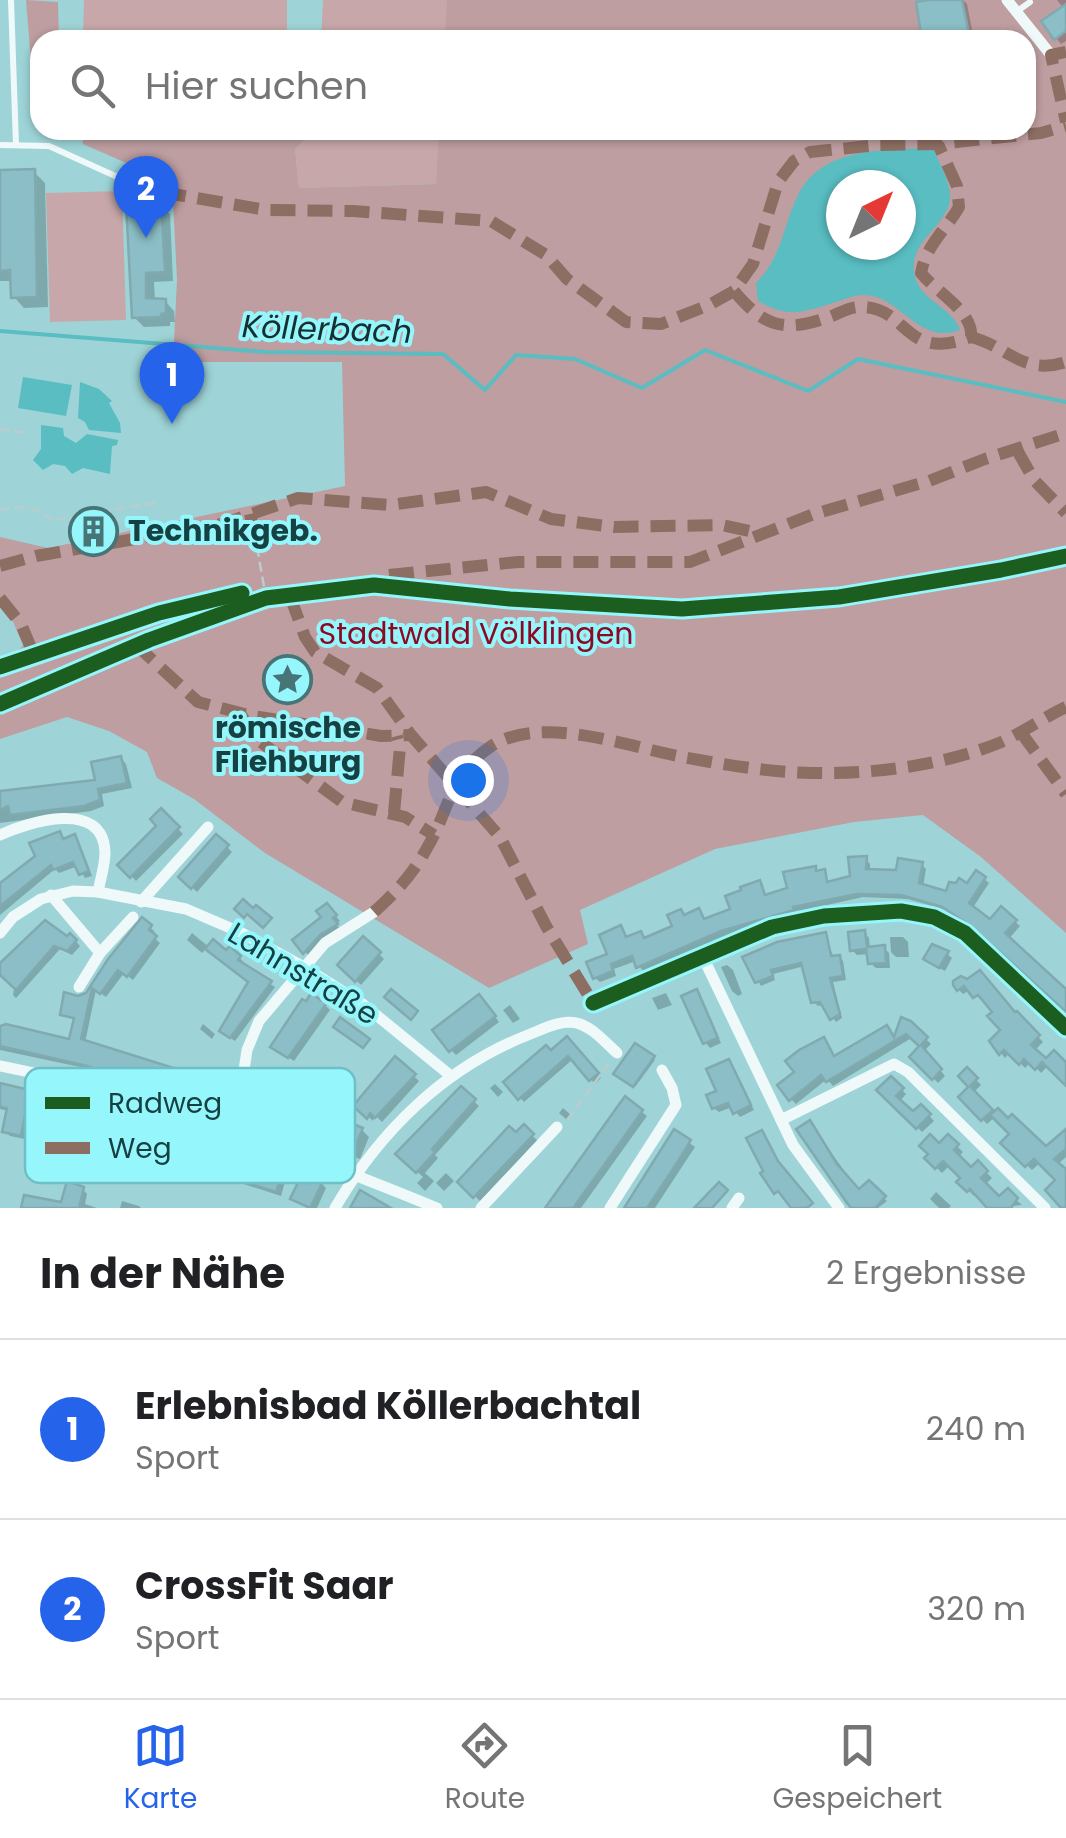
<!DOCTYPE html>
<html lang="de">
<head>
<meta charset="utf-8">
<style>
  :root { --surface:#fff; --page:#f6f6f6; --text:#202124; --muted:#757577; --line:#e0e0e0; --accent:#2563eb }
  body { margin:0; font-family:Poppins,sans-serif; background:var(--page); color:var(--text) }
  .compass { position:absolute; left:826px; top:170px; width:90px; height:90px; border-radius:50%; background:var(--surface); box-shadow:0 2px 8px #0004; rotate:43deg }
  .you { position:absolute; left:468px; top:780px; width:35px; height:35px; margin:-25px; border:8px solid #fff; border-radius:50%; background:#1a73e8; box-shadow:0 0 0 15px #1a73e833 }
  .badge { display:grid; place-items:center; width:65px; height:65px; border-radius:50%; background:var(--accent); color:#fff; font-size:32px; font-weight:700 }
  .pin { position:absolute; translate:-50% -82px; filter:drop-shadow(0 2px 5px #0008) }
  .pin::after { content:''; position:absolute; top:52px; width:35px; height:30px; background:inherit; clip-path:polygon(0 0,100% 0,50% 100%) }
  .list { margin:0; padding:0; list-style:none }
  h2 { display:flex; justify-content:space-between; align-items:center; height:130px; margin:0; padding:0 40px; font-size:42px }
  h2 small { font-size:32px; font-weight:400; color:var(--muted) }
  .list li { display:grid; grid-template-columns:65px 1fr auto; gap:30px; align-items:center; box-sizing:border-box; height:180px; padding:0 40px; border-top:2px solid var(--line) }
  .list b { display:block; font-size:38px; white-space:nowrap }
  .list p { margin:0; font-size:32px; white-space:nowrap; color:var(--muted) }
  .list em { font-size:32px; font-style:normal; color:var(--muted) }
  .icon { flex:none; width:55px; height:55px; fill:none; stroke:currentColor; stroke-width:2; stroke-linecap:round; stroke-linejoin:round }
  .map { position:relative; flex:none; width:1066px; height:1208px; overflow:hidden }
  .search { position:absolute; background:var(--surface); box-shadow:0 2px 8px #0004; left:30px; right:30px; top:30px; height:110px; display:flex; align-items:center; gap:25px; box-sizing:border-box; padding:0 35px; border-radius:30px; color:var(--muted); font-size:38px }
  .sheet { height:490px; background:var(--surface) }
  nav { display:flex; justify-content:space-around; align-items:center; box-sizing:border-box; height:140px; border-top:2px solid var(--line); background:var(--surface); font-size:28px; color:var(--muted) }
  nav a { display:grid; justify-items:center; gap:5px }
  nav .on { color:var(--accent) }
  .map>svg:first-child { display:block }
  .green { fill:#c7a7a9 }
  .forest { fill:#be9ea0; fill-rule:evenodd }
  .water { fill:#59bdc2; fill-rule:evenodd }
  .shadow { fill:#0003 }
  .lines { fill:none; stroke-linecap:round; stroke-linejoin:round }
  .stream { stroke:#59bdc2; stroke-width:4 }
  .building { fill:#8bbec6; stroke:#81aab0; stroke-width:2.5 }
  .path { stroke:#bccccd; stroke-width:2.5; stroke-dasharray:10 5; stroke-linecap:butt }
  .lane { stroke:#f0f9f9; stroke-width:6 }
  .street { stroke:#f0f9f9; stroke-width:11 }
  .quiet { stroke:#8d6e63; stroke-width:12; stroke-dasharray:25 12; stroke-linecap:butt }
  .cycleway-casing { stroke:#95f6fc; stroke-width:21 }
  .cycleway { stroke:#1b5e20; stroke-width:15 }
  .labels { text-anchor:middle; stroke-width:8; stroke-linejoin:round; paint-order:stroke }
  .poi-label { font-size:30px; font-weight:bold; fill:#164143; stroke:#95f6fc; text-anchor:start }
  .park-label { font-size:30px; fill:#8d0822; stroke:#95f6fc }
  .street-label { font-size:30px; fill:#164143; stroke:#95f6fc }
  .water-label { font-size:32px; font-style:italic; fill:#163031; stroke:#95f6fc }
  .key { fill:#95f6fc; stroke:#6fc0c4; stroke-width:2.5 }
  .key-label { font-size:28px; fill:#164143 }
</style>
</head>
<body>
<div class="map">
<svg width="1066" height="1208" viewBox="0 0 1066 1208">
  <rect width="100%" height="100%" fill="#9ed4d7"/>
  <g class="green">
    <path d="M 84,0 L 287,0 L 287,40 L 83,40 Z"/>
    <path d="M 323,0 L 449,0 L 446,40 L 321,40 Z"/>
    <path d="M 315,130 L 440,130 L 436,184 L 299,188 L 295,149 Z"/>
    <path d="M 122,191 L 126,320 L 50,322 L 46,193 Z"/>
  </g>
  <g class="forest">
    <path d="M 26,0 L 58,2 L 59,40 L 40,40 L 40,116 L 35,113 Z"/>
    <path d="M 447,0 L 1066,0 L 1066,933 L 981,857 L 923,815 L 854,822 L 715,849 L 580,910 L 588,944 L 489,988 L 265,853 L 194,799 L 157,778 L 147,752 L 109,731 L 67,717 L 0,739 L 0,676 L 23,645 L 5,603 L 0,604 L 0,537 L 48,548 L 345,486 L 342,362 L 173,362 L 177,279 L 172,183 L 83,144 L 82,130 L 315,130 L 295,149 L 299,188 L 436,184 L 439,130 L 1026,130 L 1026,40 L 445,40 ZM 841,185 L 901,185 L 901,245 L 841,245 Z"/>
  </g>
  <g class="water">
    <path d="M 933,148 C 939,163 952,184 950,200 C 946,228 906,242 915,277 C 921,301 952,307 960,330 C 917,346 901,294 862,295 C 855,295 846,299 839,301 C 806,311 791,320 758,301 L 756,283 C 784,254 782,226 799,193 C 824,146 887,150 933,148 ZM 901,185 L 901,245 L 841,245 L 841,185 Z"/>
    <path d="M 23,377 L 72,385 L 66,416 L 18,408 Z"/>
    <path d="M 80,382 L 99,389 L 112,401 L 109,403 L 120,423 L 121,433 L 89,430 L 85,422 L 78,418 Z"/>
    <path d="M 41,425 L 63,428 L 64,436 L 76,443 L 87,434 L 118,440 L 117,445 L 112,446 L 110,474 L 83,468 L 72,474 L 65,466 L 53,464 L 43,470 L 33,460 L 41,449 Z"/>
  </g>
  <g class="shadow">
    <path d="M 943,0 L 963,0 L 967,4 L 974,40 L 924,40 L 919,4 Z"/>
    <path d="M 1057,0 L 1066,0 L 1066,41 L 1061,44 L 1056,38 L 1064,9 Z"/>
    <path d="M 34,172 L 45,183 L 48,307 L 24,308 L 13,296 L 13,281 L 0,281 L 0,185 Z"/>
    <path d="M 151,199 L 170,214 L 173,281 L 154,282 L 155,301 L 165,301 L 174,311 L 175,322 L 170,322 L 170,326 L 144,327 L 134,317 Z"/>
    <path d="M 111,522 L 117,527 L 119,541 L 82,548 L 76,542 Z"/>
    <path d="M 121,758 L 126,764 L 132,788 L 102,794 L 104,806 L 91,811 L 0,823 L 0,794 L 98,782 Z"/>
    <path d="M 161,812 L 183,834 L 136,881 L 121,865 L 160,826 Z"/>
    <path d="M 59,833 L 65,841 L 74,837 L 79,842 L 92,876 L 85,878 L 78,866 L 59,873 L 55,869 L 0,915 L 0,887 L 38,857 Z"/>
    <path d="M 217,837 L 232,852 L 197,892 L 181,877 Z"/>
    <path d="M 866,859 L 870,864 L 870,872 L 898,872 L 922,865 L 926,869 L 923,887 L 947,894 L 984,879 L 989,883 L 972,909 L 990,922 L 1001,909 L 1020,926 L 1008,940 L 1066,991 L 1066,1009 L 998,946 L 950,911 L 908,899 L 863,897 L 796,912 L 797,914 L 783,916 L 643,971 L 636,961 L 614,969 L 616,976 L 600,982 L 595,978 L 610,955 L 621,928 L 628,939 L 641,934 L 646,940 L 675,927 L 685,917 L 698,911 L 705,921 L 733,911 L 759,883 L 767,897 L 791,890 L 815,869 L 819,873 L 824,872 L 830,884 L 853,878 Z"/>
    <path d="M 327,906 L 340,921 L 336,924 L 341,930 L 310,957 L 296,941 L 324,917 Z"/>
    <path d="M 143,921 L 155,932 L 152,936 L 160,943 L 133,980 L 124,973 L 106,997 L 96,990 L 85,1043 L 226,1088 L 231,1092 L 226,1110 L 94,1070 L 0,1050 L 0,1028 L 71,1042 L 76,1021 L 62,1014 L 78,999 L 88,995 L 110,960 Z"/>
    <path d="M 864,932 L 869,938 L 870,949 L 884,948 L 889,953 L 890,968 L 876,968 L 870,963 L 869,954 L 857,955 L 852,950 Z"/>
    <path d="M 192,933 L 209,947 L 227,954 L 230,950 L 244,962 L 242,965 L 275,987 L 235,1041 L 226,1035 L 250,982 L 207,948 L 202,953 L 187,940 Z"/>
    <path d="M 825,935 L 834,958 L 839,957 L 843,961 L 846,980 L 833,982 L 842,1018 L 836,1022 L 824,1005 L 818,1006 L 814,1002 L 805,966 L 773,974 L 775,980 L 761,986 L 745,958 Z"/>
    <path d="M 71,936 L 80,946 L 72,955 L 60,949 L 16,998 L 13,995 L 21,945 L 67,940 Z"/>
    <path d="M 890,937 L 903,937 L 908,942 L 909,957 L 896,957 L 891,952 Z"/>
    <path d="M 364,939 L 384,959 L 361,985 L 340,965 Z"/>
    <path d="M 947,954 L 952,958 L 945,971 L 931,964 Z"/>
    <path d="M 727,965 L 733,970 L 742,994 L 738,996 L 732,991 L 721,967 Z"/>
    <path d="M 961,979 L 1017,1014 L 1043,1042 L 1034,1051 L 1046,1062 L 1066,1066 L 1066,1082 L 1049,1065 L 1041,1073 L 1031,1062 L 1025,1068 L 1010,1052 L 1005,1058 L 1001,1053 L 1003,1030 L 996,1012 L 970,990 L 963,994 L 959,990 Z"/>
    <path d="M 697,992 L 721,1043 L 710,1048 L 705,1042 Z"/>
    <path d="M 666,993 L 672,1005 L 658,1010 L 652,998 Z"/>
    <path d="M 484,1002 L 499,1022 L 456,1055 L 451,1050 Z"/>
    <path d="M 325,1005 L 330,1010 L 294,1061 L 278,1051 Z"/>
    <path d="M 510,1005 L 520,1019 L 513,1023 L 503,1010 Z"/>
    <path d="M 909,1023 L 931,1044 L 924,1051 L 945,1076 L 938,1083 L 912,1057 L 922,1046 L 913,1037 L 833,1086 L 827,1079 L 796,1104 L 791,1099 L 797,1072 L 824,1040 L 836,1058 L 895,1040 Z"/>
    <path d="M 203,1024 L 215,1034 L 212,1039 L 200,1029 Z"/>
    <path d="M 567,1039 L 601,1078 L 595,1084 L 573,1059 L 524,1102 L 506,1083 Z"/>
    <path d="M 636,1046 L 655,1060 L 635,1087 L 617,1074 Z"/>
    <path d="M 395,1059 L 419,1081 L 382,1122 L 375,1115 L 373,1121 L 356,1105 Z"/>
    <path d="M 733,1067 L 754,1110 L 740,1117 L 732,1107 L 719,1112 L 714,1108 Z"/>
    <path d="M 967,1070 L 981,1085 L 973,1093 L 994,1115 L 1046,1150 L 1066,1137 L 1066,1157 L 1057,1165 L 1066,1176 L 1066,1208 L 1048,1190 L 1058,1180 L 1041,1162 L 1032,1170 L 1003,1143 L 1013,1134 L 995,1117 L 987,1124 L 961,1097 L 972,1087 L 961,1076 Z"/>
    <path d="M 891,1079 L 906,1094 L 899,1102 L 913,1115 L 921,1107 L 934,1121 L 922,1132 L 880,1090 Z"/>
    <path d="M 495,1084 L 503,1092 L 498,1097 L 490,1088 Z"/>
    <path d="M 0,1085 L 117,1119 L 122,1124 L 117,1141 L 84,1133 L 80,1149 L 63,1144 L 59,1140 L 64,1122 L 30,1113 L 25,1139 L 10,1136 L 5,1131 L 9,1111 L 0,1109 Z"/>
    <path d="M 461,1089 L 479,1106 L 435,1155 L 438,1158 L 425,1173 L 434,1181 L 425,1191 L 417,1183 L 423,1177 L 398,1154 Z"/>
    <path d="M 322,1092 L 329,1099 L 322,1119 L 362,1130 L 369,1137 L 360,1159 L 266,1125 L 259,1118 L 302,1113 Z"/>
    <path d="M 626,1100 L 647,1116 L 581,1208 L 548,1208 Z"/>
    <path d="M 563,1108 L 571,1115 L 567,1120 L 559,1113 Z"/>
    <path d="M 524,1128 L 538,1141 L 480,1201 L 460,1182 Z"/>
    <path d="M 814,1128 L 859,1192 L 869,1184 L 887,1201 L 878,1208 L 855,1208 L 799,1130 Z"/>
    <path d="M 675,1133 L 695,1147 L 655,1208 L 627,1208 Z"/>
    <path d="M 948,1137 L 963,1152 L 958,1157 L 971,1171 L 978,1164 L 992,1178 L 985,1185 L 999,1200 L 1008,1192 L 1022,1205 L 991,1208 L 977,1193 L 974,1196 L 960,1182 L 964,1178 L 950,1165 L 942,1173 L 927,1158 Z"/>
    <path d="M 230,1147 L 235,1152 L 230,1169 L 249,1174 L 283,1167 L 288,1171 L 281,1196 L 213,1174 L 208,1169 L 211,1162 L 194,1154 Z"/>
    <path d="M 446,1173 L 454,1181 L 444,1191 L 436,1183 Z"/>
    <path d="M 321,1183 L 326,1188 L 317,1208 L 308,1208 L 294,1198 Z"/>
    <path d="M 82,1189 L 87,1194 L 85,1204 L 97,1208 L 23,1208 L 25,1198 L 63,1205 Z"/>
    <path d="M 936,1192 L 951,1206 L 949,1208 L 939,1208 L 930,1199 Z"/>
    <path d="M 122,1201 L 139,1206 L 141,1208 L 120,1208 Z"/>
  </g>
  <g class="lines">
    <path class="stream" d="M 0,331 L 266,352 L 443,354 L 485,390 L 516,355 L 575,359 L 642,388 L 705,350 L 808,391 L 858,359 L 1066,402"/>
  </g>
  <g class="building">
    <path d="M 928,0 L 962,0 L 969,34 L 922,40 L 916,2 Z"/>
    <path d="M 1066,4 L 1066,31 L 1054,40 L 1041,21 Z"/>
    <path d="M 35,169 L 37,297 L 11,298 L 10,270 L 0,271 L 0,170 Z"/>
    <path d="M 131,193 L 152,197 L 153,202 L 161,202 L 165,272 L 146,273 L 146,298 L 166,299 L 166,313 L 161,314 L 161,317 L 132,318 L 126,203 L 131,203 Z"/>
    <path d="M 112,519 L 115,537 L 74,544 L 71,526 Z"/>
    <path d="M 121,756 L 127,783 L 98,789 L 100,800 L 84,806 L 10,815 L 8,806 L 0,810 L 0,791 L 95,780 L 91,762 Z"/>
    <path d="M 161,808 L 180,827 L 130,878 L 117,865 L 156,826 L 150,819 Z"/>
    <path d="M 60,831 L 63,839 L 75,834 L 89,871 L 79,875 L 73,862 L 53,870 L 51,865 L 0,906 L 0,883 L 35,856 L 29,843 Z"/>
    <path d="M 216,834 L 229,845 L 191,889 L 178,877 Z"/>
    <path d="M 867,856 L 866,869 L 896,870 L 898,858 L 923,862 L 919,883 L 946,891 L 949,882 L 956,883 L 959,878 L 967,883 L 976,870 L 986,877 L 969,903 L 990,919 L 1001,906 L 1017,920 L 1005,933 L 1066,989 L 1066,1012 L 971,926 L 942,907 L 901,895 L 857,894 L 793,907 L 794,910 L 721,931 L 636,968 L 632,956 L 611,964 L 613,971 L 593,979 L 586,962 L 607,954 L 599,935 L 621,925 L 626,937 L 641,931 L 644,938 L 672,926 L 667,915 L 681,909 L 684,915 L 699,908 L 704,919 L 730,909 L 725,896 L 741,890 L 740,887 L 760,880 L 765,895 L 787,888 L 783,872 L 816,866 L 816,871 L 825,869 L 827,882 L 850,876 L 848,857 Z"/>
    <path d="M 243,899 L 253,908 L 256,905 L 272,918 L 263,928 L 247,914 L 244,918 L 234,909 Z"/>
    <path d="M 327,903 L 337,915 L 333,918 L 338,924 L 320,935 L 303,954 L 292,940 L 321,917 L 316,911 Z"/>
    <path d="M 142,917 L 152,925 L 149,930 L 157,936 L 127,977 L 118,970 L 100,994 L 92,988 L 81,1039 L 228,1085 L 221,1107 L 87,1066 L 0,1046 L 0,1026 L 6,1024 L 69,1039 L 74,1018 L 60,1015 L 64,992 L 78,996 L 86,993 L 108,959 Z"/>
    <path d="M 45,920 L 67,936 L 70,933 L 77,940 L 67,951 L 54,946 L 16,990 L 0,975 L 0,963 Z"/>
    <path d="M 865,930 L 867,947 L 885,945 L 886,963 L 868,964 L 866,949 L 850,951 L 848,932 Z"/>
    <path d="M 826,932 L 831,956 L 840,955 L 843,976 L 830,978 L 840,1014 L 830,1020 L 820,1002 L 811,1003 L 801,963 L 771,970 L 773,976 L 755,983 L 742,957 L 777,942 Z"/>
    <path d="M 363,936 L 381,952 L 355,982 L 337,965 Z"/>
    <path d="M 213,939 L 226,950 L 230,946 L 241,956 L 238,960 L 272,981 L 230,1038 L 219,1031 L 248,982 L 205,949 Z"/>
    <path d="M 932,944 L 949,951 L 939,968 L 923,959 Z"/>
    <path d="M 980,970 L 1015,1012 L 1017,1011 L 1040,1035 L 1031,1045 L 1046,1058 L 1054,1050 L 1066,1062 L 1066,1086 L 1042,1062 L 1035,1070 L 1024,1059 L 1019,1065 L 1004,1050 L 999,1055 L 989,1041 L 1000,1030 L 987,1016 L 992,1012 L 978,995 L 973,998 L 964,986 L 957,991 L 953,985 L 953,981 L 961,976 L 967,979 Z"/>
    <path d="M 391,989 L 418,1011 L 411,1020 L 384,997 Z"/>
    <path d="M 697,989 L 718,1038 L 703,1044 L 681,996 Z"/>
    <path d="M 311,993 L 326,1004 L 288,1058 L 270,1047 L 302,999 L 306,1001 Z"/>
    <path d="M 479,994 L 496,1016 L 449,1052 L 432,1030 Z"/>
    <path d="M 340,1017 L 370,1039 L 363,1048 L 333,1027 Z"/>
    <path d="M 901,1017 L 911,1021 L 928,1037 L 921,1045 L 942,1069 L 932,1080 L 909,1057 L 919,1046 L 906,1034 L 826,1082 L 821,1075 L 789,1101 L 777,1085 L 794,1072 L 785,1061 L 799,1050 L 824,1037 L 834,1056 L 887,1025 L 894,1037 Z"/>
    <path d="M 567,1036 L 599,1073 L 589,1081 L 568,1056 L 518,1100 L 503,1082 L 546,1045 L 551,1050 Z"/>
    <path d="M 635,1043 L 655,1056 L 633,1087 L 613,1074 Z"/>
    <path d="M 395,1056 L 416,1074 L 375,1118 L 370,1113 L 367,1119 L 353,1106 Z"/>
    <path d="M 729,1059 L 751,1105 L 733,1114 L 728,1103 L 712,1109 L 706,1095 L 716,1091 L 706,1069 Z"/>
    <path d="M 967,1067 L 978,1078 L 970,1086 L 993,1110 L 981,1121 L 958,1097 L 968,1087 L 958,1076 Z"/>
    <path d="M 891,1076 L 904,1088 L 896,1096 L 913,1111 L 921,1104 L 931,1114 L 916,1129 L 876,1090 Z"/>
    <path d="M 0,1083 L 50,1095 L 70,1101 L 69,1104 L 118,1117 L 113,1138 L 80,1130 L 75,1146 L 56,1140 L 62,1120 L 26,1110 L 21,1136 L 2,1132 L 7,1108 L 0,1107 Z"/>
    <path d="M 313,1086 L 323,1090 L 314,1114 L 333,1121 L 335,1116 L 363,1128 L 352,1153 L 256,1118 L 263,1096 L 300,1110 L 307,1091 L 311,1092 Z"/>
    <path d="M 461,1086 L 476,1099 L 432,1149 L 435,1152 L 416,1173 L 395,1154 Z"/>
    <path d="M 625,1096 L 643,1110 L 599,1172 L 573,1208 L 545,1208 Z"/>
    <path d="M 998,1108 L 1008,1118 L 1012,1114 L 1046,1146 L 1066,1129 L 1066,1149 L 1054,1159 L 1066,1169 L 1066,1208 L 1061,1208 L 1045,1190 L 1055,1180 L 1034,1159 L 1025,1167 L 1000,1143 L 1009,1134 L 990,1115 Z"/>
    <path d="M 810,1120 L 837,1164 L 859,1189 L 869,1180 L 886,1196 L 875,1208 L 851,1208 L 847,1203 L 796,1129 Z"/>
    <path d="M 524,1124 L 534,1134 L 473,1198 L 457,1182 L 509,1126 L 516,1132 Z"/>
    <path d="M 674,1129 L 691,1140 L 675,1166 L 647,1208 L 624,1208 Z"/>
    <path d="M 762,1130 L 778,1161 L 813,1203 L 807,1208 L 791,1208 L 778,1191 L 774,1194 L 760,1173 L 763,1171 L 746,1138 Z"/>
    <path d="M 197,1134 L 231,1145 L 226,1165 L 247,1171 L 252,1153 L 285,1164 L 276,1192 L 206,1170 L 209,1160 L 191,1154 Z"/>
    <path d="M 930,1134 L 939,1143 L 948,1134 L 959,1144 L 954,1150 L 971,1167 L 978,1160 L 988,1171 L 981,1178 L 999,1196 L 1008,1188 L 1018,1198 L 1011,1208 L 987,1208 L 970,1189 L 967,1192 L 956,1182 L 960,1178 L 943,1161 L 935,1169 L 924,1158 L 928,1154 L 919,1146 Z"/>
    <path d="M 303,1172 L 323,1181 L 310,1208 L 290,1199 Z"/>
    <path d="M 67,1181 L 84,1187 L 79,1208 L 21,1208 L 24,1195 L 61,1202 Z"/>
    <path d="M 719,1182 L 728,1190 L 712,1208 L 694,1208 Z"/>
    <path d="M 360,1190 L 391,1208 L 350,1208 Z"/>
  </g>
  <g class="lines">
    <g class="path">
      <path d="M 0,429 L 27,433"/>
      <path d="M 0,510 C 20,504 37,508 53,520 L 159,502"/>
      <path d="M 257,547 L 266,598"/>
      <path d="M 567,1120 L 610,1062"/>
    </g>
    <g class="lane">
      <path d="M 11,0 L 16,145"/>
      <path d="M 1016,12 L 1030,2"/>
      <path d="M 0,145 L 49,146 L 135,185 L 161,192"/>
    </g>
    <g class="street">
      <path d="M 1007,0 L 1051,55"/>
      <path d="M 0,835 C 28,822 104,798 105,853 C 105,866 100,880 98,892"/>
      <path d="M 51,895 L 100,953"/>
      <path d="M 141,902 L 208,827"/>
      <path d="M 0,933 L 13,917 L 41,899 L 73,891 L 98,892 L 186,909 L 242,933 L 304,967 L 364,1005 L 451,1076"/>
      <path d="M 702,955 L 793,1145 L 839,1208"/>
      <path d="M 79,987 L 100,953 L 133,917"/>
      <path d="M 593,1003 L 772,927 L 824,916 L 901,911 L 934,917 L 965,933 L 1066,1028"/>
      <path d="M 0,1066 C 151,1096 295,1150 437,1208"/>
      <path d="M 781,1120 L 894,1064 L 908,1072 L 1045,1208"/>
      <path d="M 235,1130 L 247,1050 L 259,1021 L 325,943 L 374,912"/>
      <path d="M 335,1208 C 380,1131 444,1068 528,1035 C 543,1029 563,1018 580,1024 C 594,1029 606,1043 617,1053"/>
      <path d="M 481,1208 L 557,1127"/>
      <path d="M 610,1208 L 676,1105 L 672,1088 L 662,1070"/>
      <path d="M 732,1208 L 739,1198"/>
    </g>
    <g class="quiet">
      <path d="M 1066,52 L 1051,55 L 1066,122"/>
      <path d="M 161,192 L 266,210 L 353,211 L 491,221 L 546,255 L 567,279 L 626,322 L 661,324 L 709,305 L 734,291 L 753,264 L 778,182 L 794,161 L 810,152 L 879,145 L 938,144 L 1041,133 L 1066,126"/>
      <path d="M 734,291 C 764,327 784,333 829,317 C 838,314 849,307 859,307 C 909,305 902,363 971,337 C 974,312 936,292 921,273 C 926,245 946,230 959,207 L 957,186 L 938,144"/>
      <path d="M 971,337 C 1007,346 1023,376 1066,362"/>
      <path d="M 1017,450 L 1034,480 L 1066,513"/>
      <path d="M 250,514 L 257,547"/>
      <path d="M 0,566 L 36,556 L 222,524 L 298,498 L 390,505 L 486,492 L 551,519 L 614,527 L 722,525 L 763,534"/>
      <path d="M 389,575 L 518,562 L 690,562 L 814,514 L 929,481 L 985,459 L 1066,433"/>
      <path d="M 290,596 L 305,637 L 315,652 L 377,688 L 411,735 L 500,837 L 546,926 L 593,1003"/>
      <path d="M 0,598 L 21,624 L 35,657"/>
      <path d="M 134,643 L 198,702 L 252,716 L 344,730 L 381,736 L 411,735"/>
      <path d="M 240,713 L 254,737 L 342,802 L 405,817 L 434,835"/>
      <path d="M 1020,731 L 1066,794"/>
      <path d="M 394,813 L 400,747 L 397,736"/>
      <path d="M 374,912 C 396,892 413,874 427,848 C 450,809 449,775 490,747 C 540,713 628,747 683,757 C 725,765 769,772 812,773 C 874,774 941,766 999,743 C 1022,733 1043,718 1066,707"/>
    </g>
    <defs>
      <g id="cycleway">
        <path d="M 0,667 L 159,613 L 242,593"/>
        <path d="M 0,704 L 149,640 L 266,598 L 374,585 L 510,599 L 682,609 L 839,597 L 1001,570 L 1066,556"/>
        <path d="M 593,1003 L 772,927 L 824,916 L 901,911 L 934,917 L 965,933 L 1066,1028"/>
      </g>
    </defs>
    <use href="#cycleway" class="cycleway-casing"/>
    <use href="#cycleway" class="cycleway"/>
  </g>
  <defs>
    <symbol id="building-ring" viewBox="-11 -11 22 22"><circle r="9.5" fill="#95f6fc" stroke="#467477" stroke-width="1.5"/><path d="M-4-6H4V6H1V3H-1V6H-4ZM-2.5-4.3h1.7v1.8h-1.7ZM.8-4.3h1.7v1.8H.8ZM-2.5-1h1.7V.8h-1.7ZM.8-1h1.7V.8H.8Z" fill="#467477"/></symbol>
    <symbol id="sight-ring" viewBox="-11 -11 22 22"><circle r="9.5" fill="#95f6fc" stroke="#467477" stroke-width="1.5"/><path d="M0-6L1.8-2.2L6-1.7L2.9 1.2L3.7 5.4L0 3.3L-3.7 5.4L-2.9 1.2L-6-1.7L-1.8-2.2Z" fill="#467477"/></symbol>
  </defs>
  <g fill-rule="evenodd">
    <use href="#building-ring" x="66" y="504" width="55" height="55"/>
    <use href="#sight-ring" x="260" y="652" width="55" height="55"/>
  </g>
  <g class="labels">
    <g class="poi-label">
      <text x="128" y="541">Technikgeb.</text>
      <text x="288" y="738" text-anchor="middle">römische<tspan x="288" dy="34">Fliehburg</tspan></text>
    </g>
    <g class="park-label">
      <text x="476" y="644">Stadtwald Völklingen</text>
    </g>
    <g class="street-label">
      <text transform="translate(303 974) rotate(31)" y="10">Lahnstraße</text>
    </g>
    <g class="water-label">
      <text transform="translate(327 329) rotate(2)" y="11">Köllerbach</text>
    </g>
  </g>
  <rect x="25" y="1068" width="330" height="115" rx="15" class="key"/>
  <rect x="45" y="1097" width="45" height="12" fill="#1b5e20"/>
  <rect x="45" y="1142" width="45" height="12" fill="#8d6e63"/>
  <g class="key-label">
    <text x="108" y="1113">Radweg</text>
    <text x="108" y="1158">Weg</text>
  </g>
</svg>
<svg class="compass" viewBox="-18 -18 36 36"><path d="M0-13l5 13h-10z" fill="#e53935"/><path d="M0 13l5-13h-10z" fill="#757577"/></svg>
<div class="you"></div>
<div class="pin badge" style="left:172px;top:424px">1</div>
<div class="pin badge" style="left:146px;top:238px">2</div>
<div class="search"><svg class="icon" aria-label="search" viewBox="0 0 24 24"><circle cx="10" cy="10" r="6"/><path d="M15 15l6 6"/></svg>Hier suchen</div>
</div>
<section class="sheet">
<h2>In der Nähe<small>2 Ergebnisse</small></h2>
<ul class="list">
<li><span class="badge">1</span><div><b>Erlebnisbad Köllerbachtal</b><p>Sport</p></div><em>240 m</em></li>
<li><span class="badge">2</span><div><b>CrossFit Saar</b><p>Sport</p></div><em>320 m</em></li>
</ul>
</section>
<nav>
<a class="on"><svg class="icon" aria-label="map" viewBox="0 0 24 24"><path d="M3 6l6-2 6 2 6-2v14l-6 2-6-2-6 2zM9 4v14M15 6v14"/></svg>Karte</a>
<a><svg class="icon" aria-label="directions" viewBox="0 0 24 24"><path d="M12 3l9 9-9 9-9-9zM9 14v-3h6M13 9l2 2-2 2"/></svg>Route</a>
<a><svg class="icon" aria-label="saved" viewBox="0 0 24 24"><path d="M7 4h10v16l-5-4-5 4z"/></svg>Gespeichert</a>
</nav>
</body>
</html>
